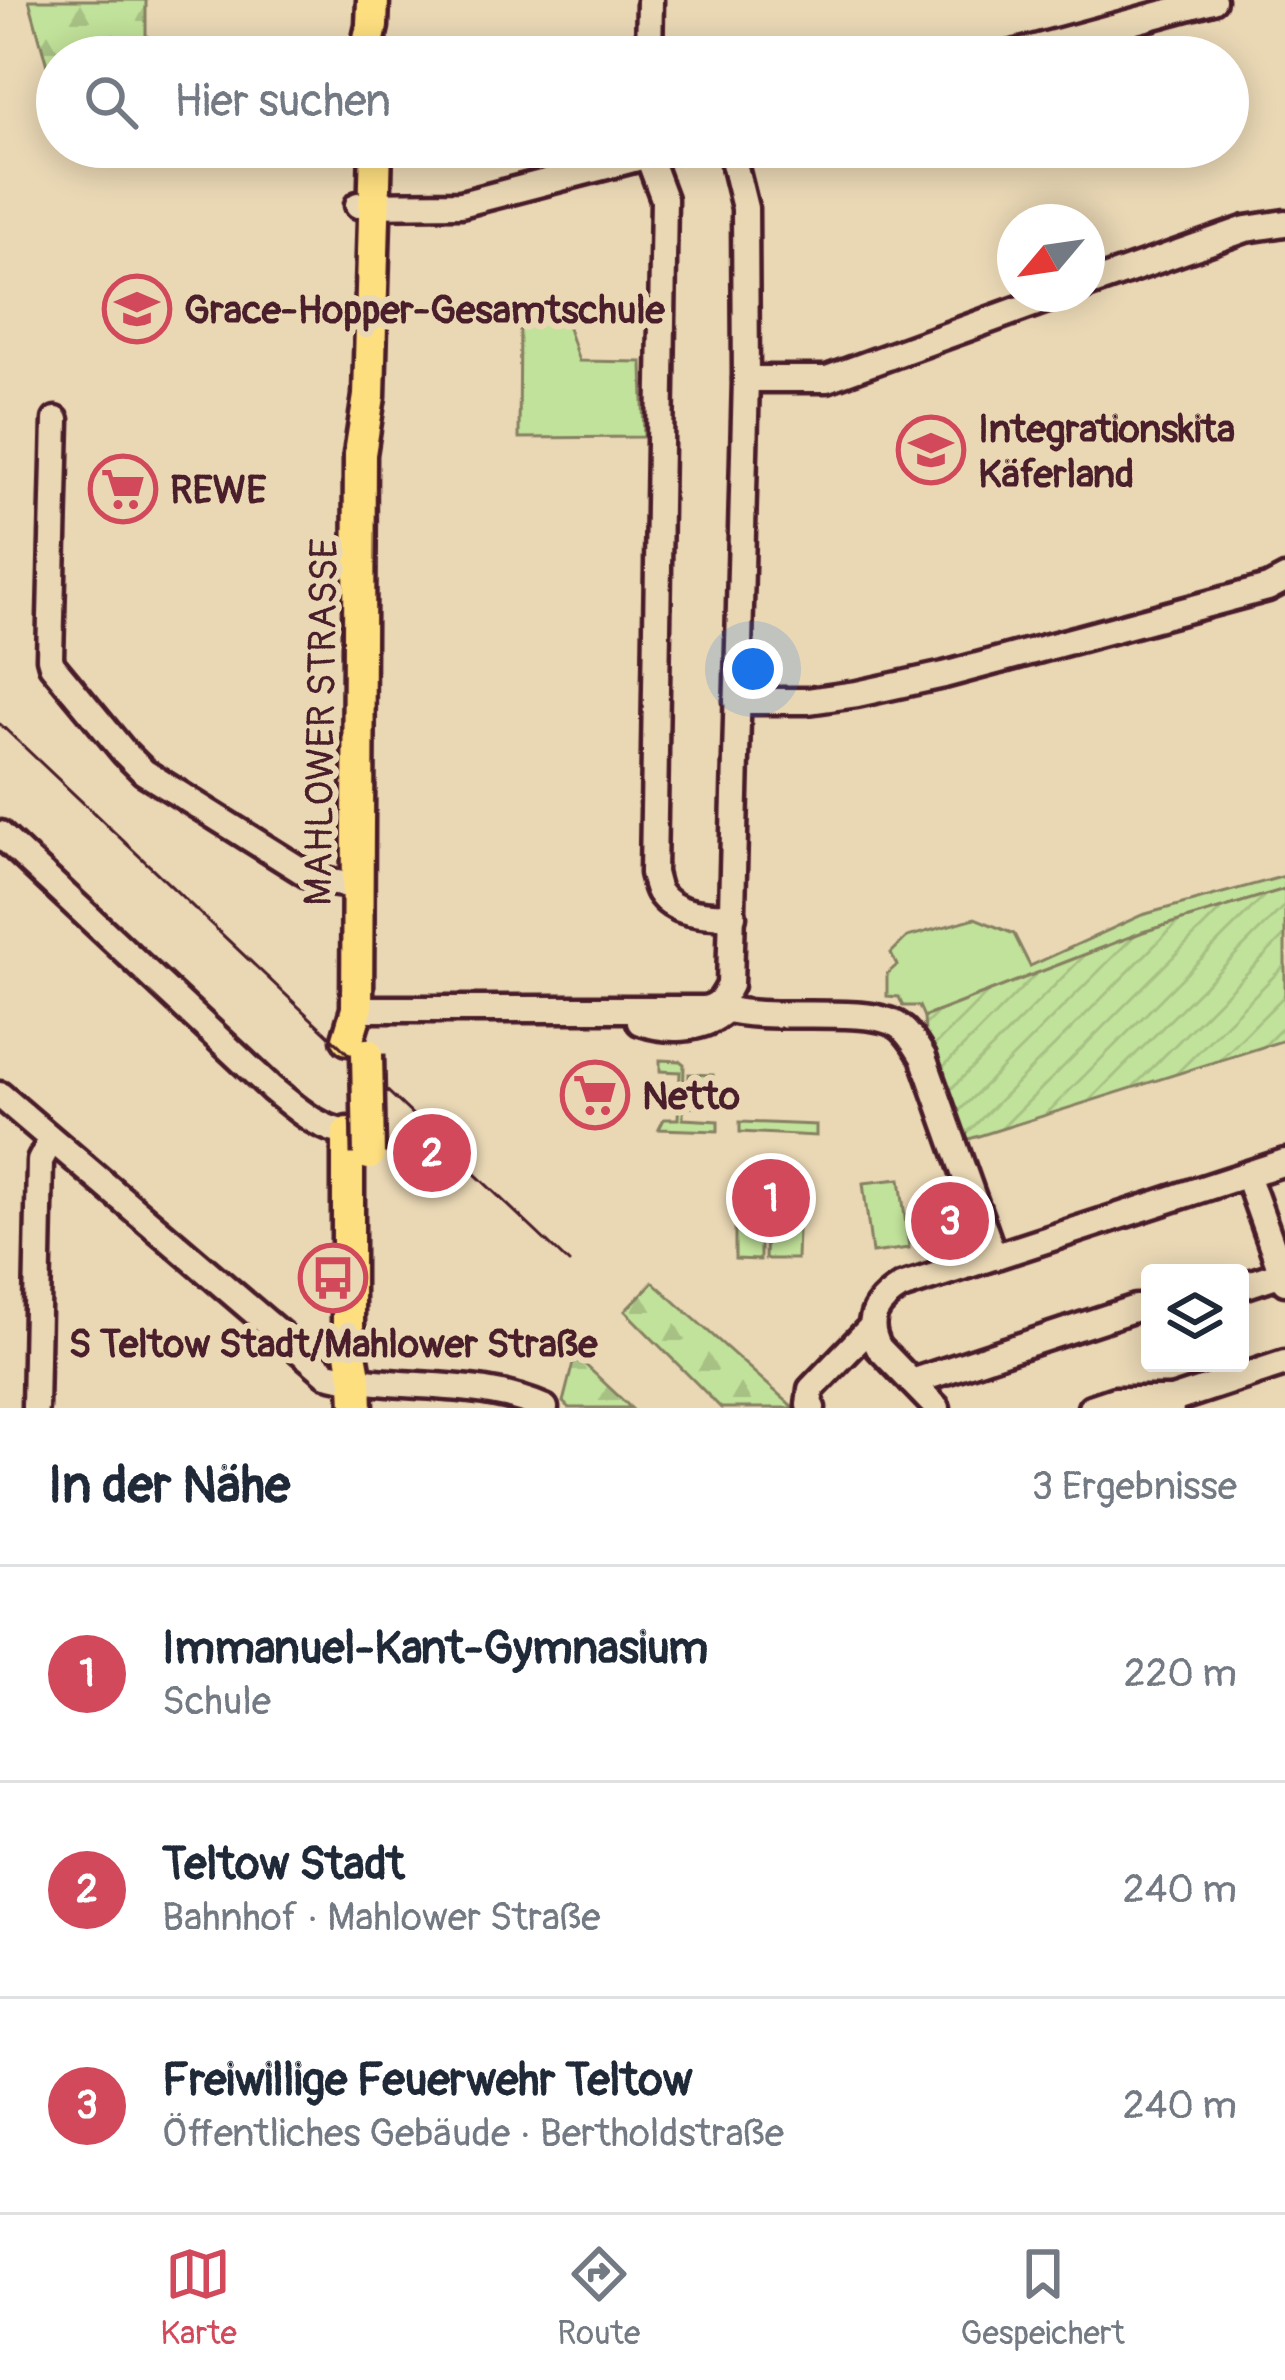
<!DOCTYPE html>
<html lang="de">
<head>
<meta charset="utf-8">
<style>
  :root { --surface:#fff; --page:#f2f2f3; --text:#1f2937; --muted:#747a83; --line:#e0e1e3; --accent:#d1495b }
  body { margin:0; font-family:Pangolin,sans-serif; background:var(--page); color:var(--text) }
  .controls { position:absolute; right:36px; bottom:36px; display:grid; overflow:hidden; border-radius:12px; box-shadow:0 6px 30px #0003 }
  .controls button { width:108px; height:108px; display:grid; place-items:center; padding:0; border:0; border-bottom:3px solid var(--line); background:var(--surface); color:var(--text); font:60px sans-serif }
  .compass { position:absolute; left:997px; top:204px; width:108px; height:108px; border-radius:50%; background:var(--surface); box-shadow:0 6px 30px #0003; rotate:241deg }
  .you { position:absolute; left:753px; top:669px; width:42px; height:42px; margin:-30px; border:9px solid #fff; border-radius:50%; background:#1a73e8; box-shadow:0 0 0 18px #1a73e833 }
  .badge { display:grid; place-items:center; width:78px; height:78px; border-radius:50%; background:var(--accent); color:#fff; font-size:39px; font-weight:700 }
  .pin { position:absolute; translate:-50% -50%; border:6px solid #fff; box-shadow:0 3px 12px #0006 }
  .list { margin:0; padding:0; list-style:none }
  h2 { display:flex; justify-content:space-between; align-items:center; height:156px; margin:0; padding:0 48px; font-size:51px }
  h2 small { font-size:39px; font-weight:400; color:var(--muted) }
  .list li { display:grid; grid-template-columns:78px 1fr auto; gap:36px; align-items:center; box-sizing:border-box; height:216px; padding:0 48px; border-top:3px solid var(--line) }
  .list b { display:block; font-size:45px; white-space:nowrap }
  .list p { margin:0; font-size:39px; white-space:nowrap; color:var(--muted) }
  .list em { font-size:39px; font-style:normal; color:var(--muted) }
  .icon { flex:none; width:66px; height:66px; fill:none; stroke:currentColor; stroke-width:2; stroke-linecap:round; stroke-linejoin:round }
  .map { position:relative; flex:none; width:1285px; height:1408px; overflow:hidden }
  .search { position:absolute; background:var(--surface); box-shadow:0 6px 30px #0003; left:36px; right:36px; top:36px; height:132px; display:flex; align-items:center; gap:30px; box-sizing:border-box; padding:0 42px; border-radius:66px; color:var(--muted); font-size:45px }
  .sheet { height:804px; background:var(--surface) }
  nav { display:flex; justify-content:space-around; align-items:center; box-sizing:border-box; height:168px; border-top:3px solid var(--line); background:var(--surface); font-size:33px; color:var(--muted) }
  nav a { display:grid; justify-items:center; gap:6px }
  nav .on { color:var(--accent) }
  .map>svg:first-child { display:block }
  .green { fill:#c1e29a; stroke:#868062; stroke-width:3 }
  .forest { fill:url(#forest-firs); stroke:#868062; stroke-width:3 }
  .garden { fill:url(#garden-furrows); stroke:#868062; stroke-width:3 }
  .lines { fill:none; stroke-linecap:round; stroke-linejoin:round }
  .minor-casing { stroke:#4a1f2b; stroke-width:33 }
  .major-casing { stroke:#4a1f2b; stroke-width:39 }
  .minor { stroke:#ead8b5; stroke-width:24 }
  .major { stroke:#fedf80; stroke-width:30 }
  .tram { stroke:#4a1f2b; stroke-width:3 }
  .major-bridge-casing { stroke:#4a1f2b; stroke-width:39; stroke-linecap:butt }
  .major-bridge { stroke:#fedf80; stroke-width:30 }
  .labels { text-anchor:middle; stroke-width:12; stroke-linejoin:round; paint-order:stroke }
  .poi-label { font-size:39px; font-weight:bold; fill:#4a1f2b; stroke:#ead8b5; text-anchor:start }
  .street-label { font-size:39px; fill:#4a1f2b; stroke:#ead8b5 }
</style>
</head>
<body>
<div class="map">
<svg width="1285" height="1408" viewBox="0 0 1285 1408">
  <defs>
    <pattern id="forest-firs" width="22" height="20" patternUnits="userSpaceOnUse" patternTransform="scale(3)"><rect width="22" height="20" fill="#c1e29a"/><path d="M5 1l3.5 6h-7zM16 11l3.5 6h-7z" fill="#a7c185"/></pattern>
    <pattern id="garden-furrows" width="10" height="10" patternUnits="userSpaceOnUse" patternTransform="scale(3)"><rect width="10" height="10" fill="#c1e29a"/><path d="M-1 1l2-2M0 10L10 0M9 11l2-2" fill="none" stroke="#a7c185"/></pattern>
  </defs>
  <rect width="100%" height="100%" fill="#ead8b5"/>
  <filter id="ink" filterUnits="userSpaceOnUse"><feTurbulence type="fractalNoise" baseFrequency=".00833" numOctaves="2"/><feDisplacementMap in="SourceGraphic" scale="24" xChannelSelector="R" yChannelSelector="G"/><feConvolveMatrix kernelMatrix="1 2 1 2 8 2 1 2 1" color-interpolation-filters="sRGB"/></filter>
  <g filter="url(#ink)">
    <g class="green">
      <path d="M 564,316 L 579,361 L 642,362 L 644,437 L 519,438 L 520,320 Z"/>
      <path d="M 1285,876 L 1285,889 L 1143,932 L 924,1017 L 919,1006 L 903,1006 L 899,997 L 887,996 L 887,974 L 897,965 L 891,953 L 907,937 L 975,918 L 1014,934 L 1030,966 L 1142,915 Z"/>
      <path d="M 660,1060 L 680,1061 L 684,1064 L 683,1119 L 718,1121 L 718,1131 L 659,1129 L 664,1119 L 678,1119 L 680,1072 L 660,1071 Z"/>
      <path d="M 689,1074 L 713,1075 L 713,1095 L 716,1096 L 716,1107 L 689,1107 Z"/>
      <path d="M 740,1122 L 816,1125 L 816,1136 L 740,1132 Z"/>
      <path d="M 900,1179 L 909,1248 L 872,1253 L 863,1183 Z"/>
      <path d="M 766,1227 L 798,1228 L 797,1259 L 765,1259 Z"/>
      <path d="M 735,1229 L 760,1229 L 760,1260 L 735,1259 Z"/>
    </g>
    <g class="forest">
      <path d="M 29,0 L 146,0 L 146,57 L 57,57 L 57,102 Z"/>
      <path d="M 653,1282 L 794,1408 L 721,1408 L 625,1311 Z"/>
      <path d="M 575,1355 L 631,1408 L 569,1408 L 563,1402 Z"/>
    </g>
    <path class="garden" d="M 1285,889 L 1285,1040 L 963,1141 L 925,1033 L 924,1017 L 1143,932 Z"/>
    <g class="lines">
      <defs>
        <g id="minor">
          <path d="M 649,57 L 650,0"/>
          <path d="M 1002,57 L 1213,0"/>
          <path d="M 648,147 L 648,156 L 664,199 L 653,873 C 655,880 656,887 659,892 C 674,916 709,915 733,916"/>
          <path d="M 358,205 L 461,204 L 680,147"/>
          <path d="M 1087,285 L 1246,229 L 1285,223"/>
          <path d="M 746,379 L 827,379 L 1061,294"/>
          <path d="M 56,420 L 50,658 L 52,665 L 124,752 L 144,772 L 307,874 L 329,882 L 358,886"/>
          <path d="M 737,701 L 808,701 L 857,694 L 944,675 L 1268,588 L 1285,579"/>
          <path d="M 0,834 L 272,1089 C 296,1108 316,1128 348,1133"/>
          <path d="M 357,1009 L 704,1009 C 719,1006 723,999 730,985 L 746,379 L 745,208 L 730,147"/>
          <path d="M 725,1009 C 768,1022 869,1005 899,1026 C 909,1033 917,1047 923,1057 L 994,1257"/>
          <path d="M 640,1022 C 666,1031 699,1031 721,1014"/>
          <path d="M 0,1095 L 327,1374 C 400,1392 476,1377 545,1408"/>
          <path d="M 1247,1175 L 1285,1282"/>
          <path d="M 1240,1287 L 1285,1272"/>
          <path d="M 912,1382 L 1136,1308 L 1150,1308"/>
          <path d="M 35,1408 L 40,1161 L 51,1140"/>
          <path d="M 812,1408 L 809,1405 L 811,1389 L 871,1327"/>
          <path d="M 937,1408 L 879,1348 C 864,1320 876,1302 901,1287 L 1285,1162"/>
          <path d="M 1091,1408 L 1115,1400 L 1172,1400"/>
          <path d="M 1171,1408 L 1172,1400 L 1285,1363"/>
        </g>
        <g id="major">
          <path d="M 365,57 L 372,26 L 373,0"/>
          <path d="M 348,1039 L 357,1009 L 360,454 L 369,396 L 376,147"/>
          <path d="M 348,1133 L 348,1337 L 356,1381 L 357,1408"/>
        </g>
      </defs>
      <use href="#minor" class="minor-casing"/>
      <use href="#major" class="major-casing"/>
      <use href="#minor" class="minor"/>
      <use href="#major" class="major"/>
      <path class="tram" d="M 0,724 L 569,1263"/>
      <defs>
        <path id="major-bridge" d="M 367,1054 L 369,1154"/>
      </defs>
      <use href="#major-bridge" class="major-bridge-casing"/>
      <use href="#major-bridge" class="major-bridge"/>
    </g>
  </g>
  <defs>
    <symbol id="school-ring" viewBox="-11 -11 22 22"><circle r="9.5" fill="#ead8b5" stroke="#d1495b" stroke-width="1.5"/><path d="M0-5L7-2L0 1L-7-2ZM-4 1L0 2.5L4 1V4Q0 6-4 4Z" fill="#d1495b"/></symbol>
    <symbol id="supermarket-ring" viewBox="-11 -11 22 22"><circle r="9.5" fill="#ead8b5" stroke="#d1495b" stroke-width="1.5"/><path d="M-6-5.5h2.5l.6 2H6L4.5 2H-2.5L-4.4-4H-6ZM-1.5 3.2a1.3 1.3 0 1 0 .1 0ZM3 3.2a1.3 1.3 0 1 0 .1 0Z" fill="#d1495b"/></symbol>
    <symbol id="bus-ring" viewBox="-11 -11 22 22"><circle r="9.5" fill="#ead8b5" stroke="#d1495b" stroke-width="1.5"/><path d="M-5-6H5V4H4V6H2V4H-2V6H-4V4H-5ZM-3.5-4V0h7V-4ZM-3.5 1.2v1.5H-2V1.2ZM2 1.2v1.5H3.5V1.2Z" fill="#d1495b"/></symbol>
  </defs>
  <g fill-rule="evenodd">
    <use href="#school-ring" x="99" y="271" width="76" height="76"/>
    <use href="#school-ring" x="893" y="412" width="76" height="76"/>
    <use href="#supermarket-ring" x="85" y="451" width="76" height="76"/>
    <use href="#supermarket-ring" x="557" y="1057" width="76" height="76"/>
    <use href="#bus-ring" x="295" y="1240" width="76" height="76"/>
  </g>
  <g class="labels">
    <g class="poi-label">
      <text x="184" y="323">Grace-Hopper-Gesamtschule</text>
      <text x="978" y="442">Integrationskita<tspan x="978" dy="45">Käferland</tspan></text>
      <text x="170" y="503">REWE</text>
      <text x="642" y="1109">Netto</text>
      <text x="333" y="1357" text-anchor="middle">S Teltow Stadt/Mahlower Straße</text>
    </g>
    <g class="street-label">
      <text transform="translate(320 722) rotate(-89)" y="14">MAHLOWER STRASSE</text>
    </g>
  </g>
</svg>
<div class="controls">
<button><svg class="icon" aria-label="layers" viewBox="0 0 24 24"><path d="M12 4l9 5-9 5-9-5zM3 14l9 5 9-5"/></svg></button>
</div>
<svg class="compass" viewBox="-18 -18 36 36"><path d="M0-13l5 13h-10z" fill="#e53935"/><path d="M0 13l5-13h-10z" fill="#747a83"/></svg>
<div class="you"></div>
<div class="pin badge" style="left:771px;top:1198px">1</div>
<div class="pin badge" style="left:432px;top:1153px">2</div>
<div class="pin badge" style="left:950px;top:1221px">3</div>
<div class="search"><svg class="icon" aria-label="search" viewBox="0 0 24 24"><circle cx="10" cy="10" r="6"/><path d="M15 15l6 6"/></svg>Hier suchen</div>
</div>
<section class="sheet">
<h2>In der Nähe<small>3 Ergebnisse</small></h2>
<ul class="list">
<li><span class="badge">1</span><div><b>Immanuel-Kant-Gymnasium</b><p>Schule</p></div><em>220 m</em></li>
<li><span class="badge">2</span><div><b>Teltow Stadt</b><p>Bahnhof · Mahlower Straße</p></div><em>240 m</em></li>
<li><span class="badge">3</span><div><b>Freiwillige Feuerwehr Teltow</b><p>Öffentliches Gebäude · Bertholdstraße</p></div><em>240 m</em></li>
</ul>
</section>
<nav>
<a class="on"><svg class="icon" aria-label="map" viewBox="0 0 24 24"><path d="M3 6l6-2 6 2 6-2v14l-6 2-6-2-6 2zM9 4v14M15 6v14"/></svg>Karte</a>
<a><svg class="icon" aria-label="directions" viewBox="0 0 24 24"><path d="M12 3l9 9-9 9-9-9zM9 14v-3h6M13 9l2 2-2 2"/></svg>Route</a>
<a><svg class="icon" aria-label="saved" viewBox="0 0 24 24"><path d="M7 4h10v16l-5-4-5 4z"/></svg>Gespeichert</a>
</nav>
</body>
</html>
